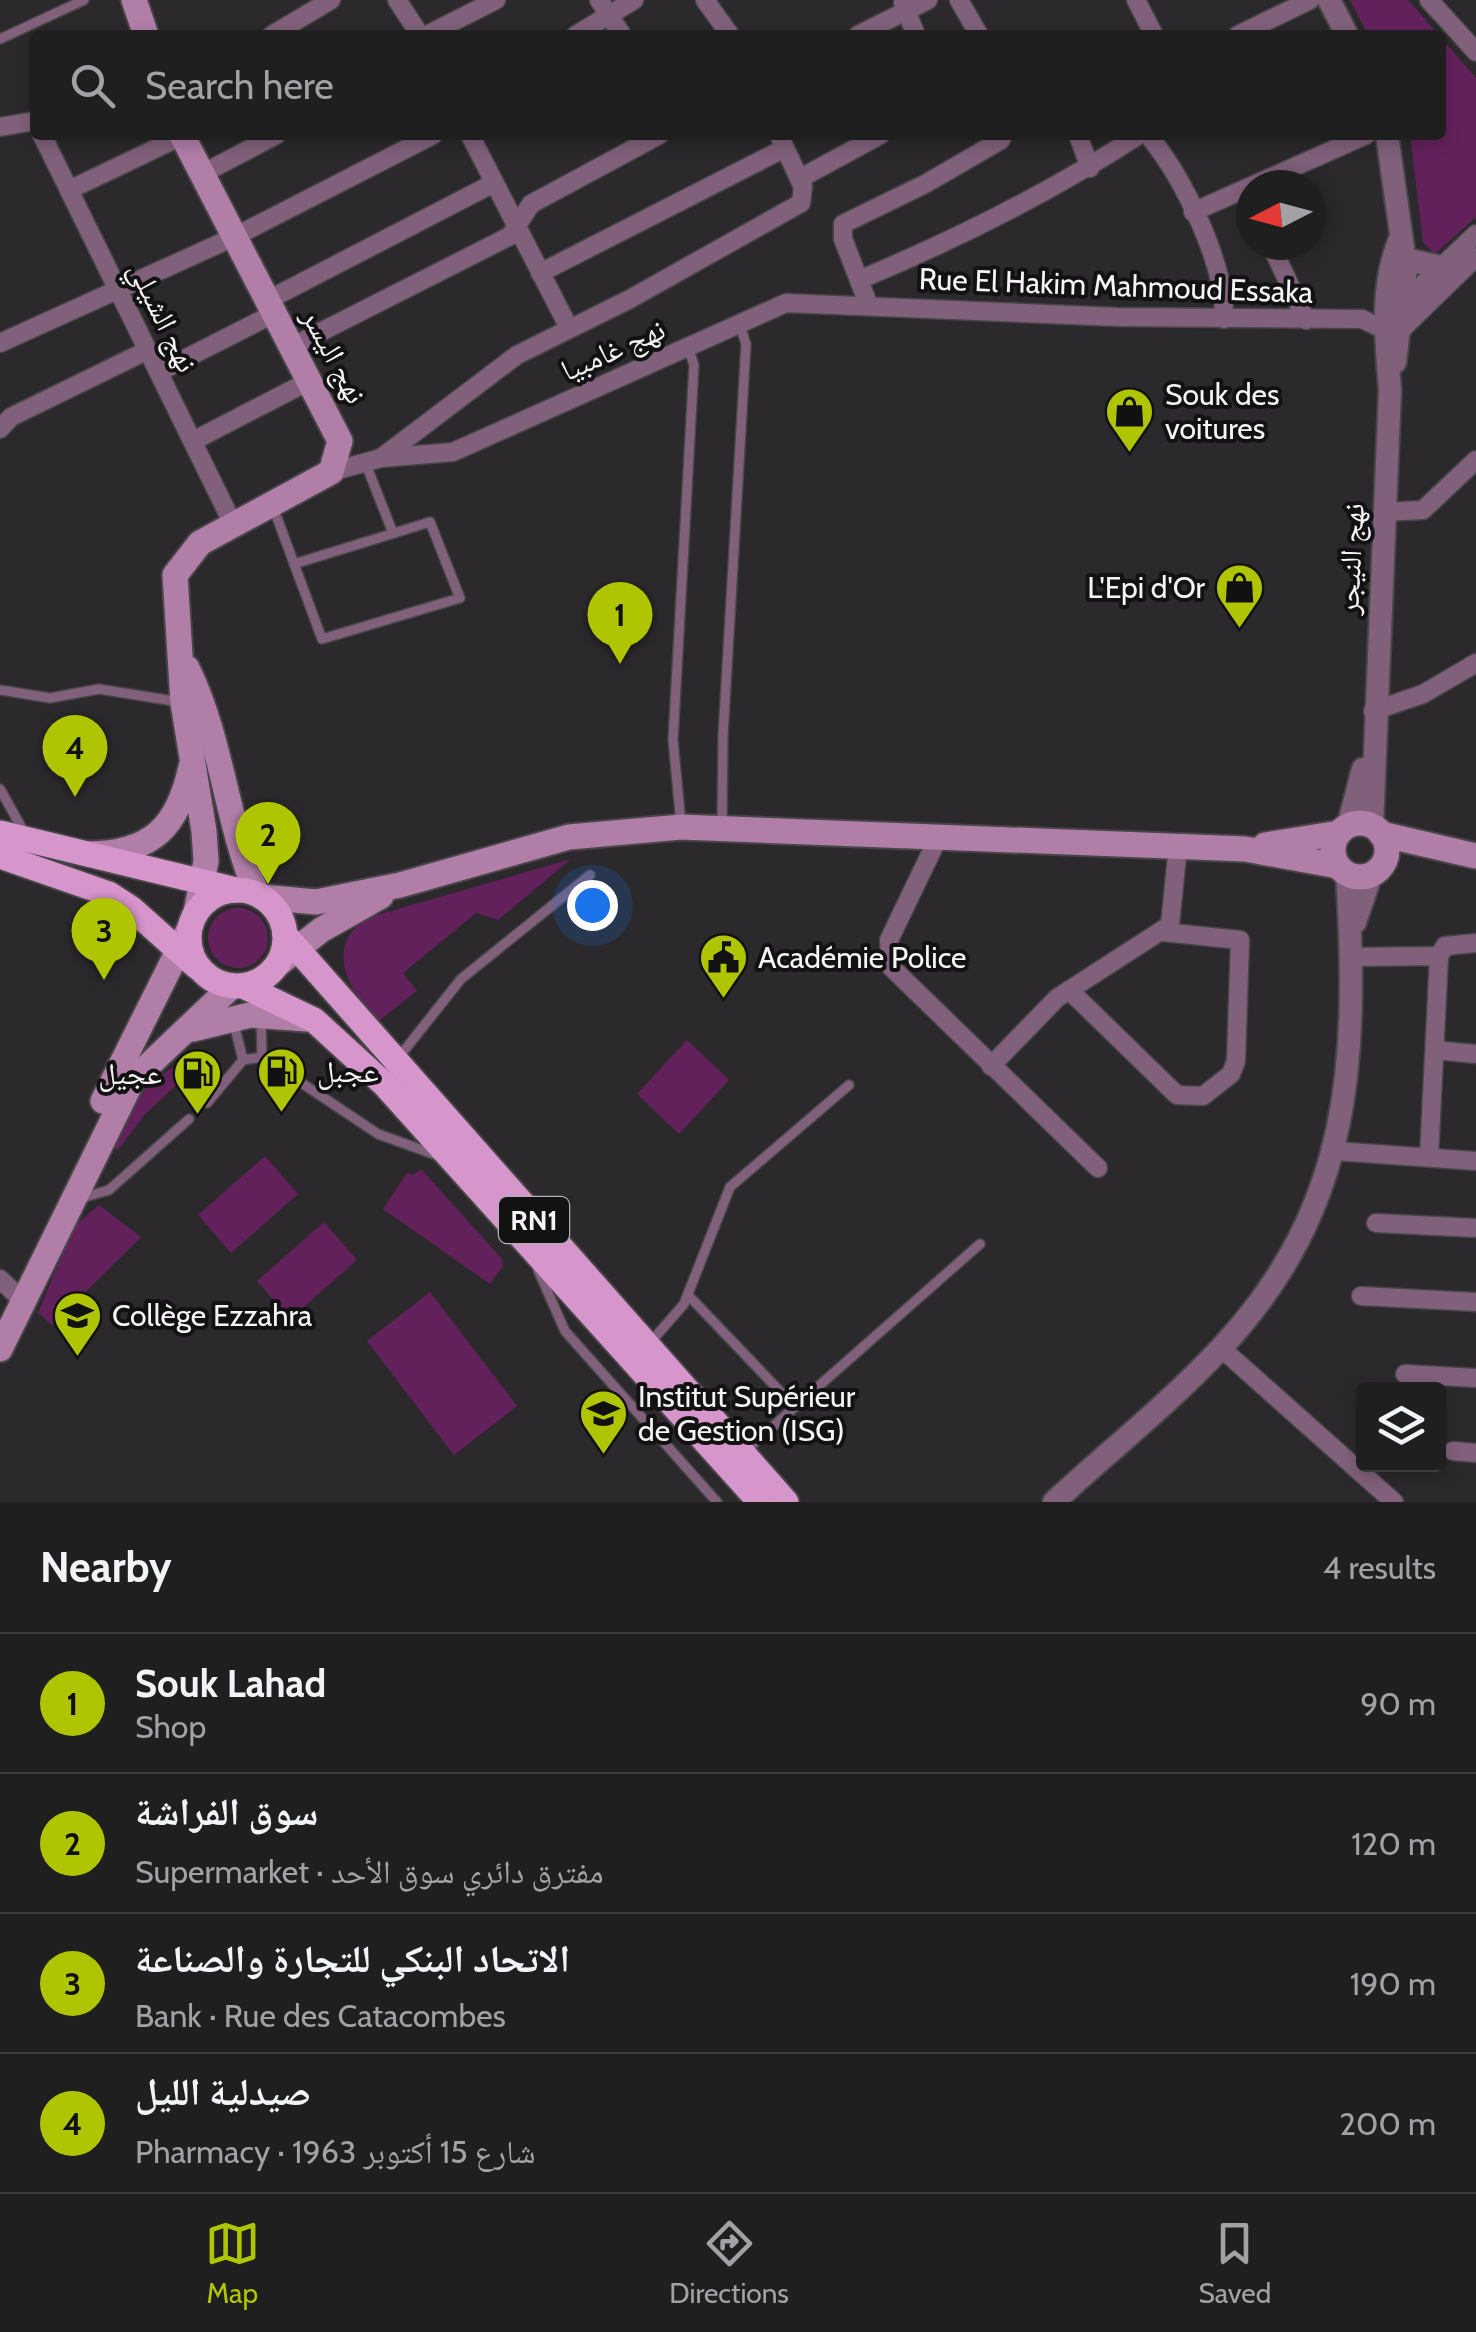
<!DOCTYPE html>
<html lang="en">
<head>
<meta charset="utf-8">
<style>
  :root { --surface:#201f20; --page:#282729; --text:#f1f3f6; --muted:#a2a2a5; --line:#3d3d3e; --accent:#b0c501 }
  body { margin:0; font-family:Cabin,"Noto Naskh Arabic",sans-serif; background:var(--page); color:var(--text) }
  .controls { position:absolute; right:30px; bottom:30px; display:grid; overflow:hidden; border-radius:10px; box-shadow:0 5px 15px #0003 }
  .controls button { width:90px; height:90px; display:grid; place-items:center; padding:0; border:0; border-bottom:2px solid var(--line); background:var(--surface); color:var(--text); font:50px sans-serif }
  .compass { position:absolute; left:1236px; top:170px; width:90px; height:90px; border-radius:50%; background:var(--surface); box-shadow:0 5px 15px #0003; rotate:264deg }
  .you { position:absolute; left:592px; top:905px; width:35px; height:35px; margin:-25px; border:8px solid #fff; border-radius:50%; background:#1a73e8; box-shadow:0 0 0 15px #1a73e833 }
  .badge { display:grid; place-items:center; width:65px; height:65px; border-radius:50%; background:var(--accent); color:#111; font-size:32px; font-weight:700 }
  .pin { position:absolute; translate:-50% -82px; filter:drop-shadow(0 2px 5px #0008) }
  .pin::after { content:''; position:absolute; top:52px; width:35px; height:30px; background:inherit; clip-path:polygon(0 0,100% 0,50% 100%) }
  .list { margin:0; padding:0; list-style:none }
  h2 { display:flex; justify-content:space-between; align-items:center; height:130px; margin:0; padding:0 40px; font-size:42px }
  h2 small { font-size:32px; font-weight:400; color:var(--muted) }
  .list li { display:grid; grid-template-columns:65px 1fr auto; gap:30px; align-items:center; box-sizing:border-box; height:140px; padding:0 40px; border-top:2px solid var(--line) }
  .list b { display:block; font-size:38px; white-space:nowrap }
  .list p { margin:0; font-size:32px; white-space:nowrap; color:var(--muted) }
  .list em { font-size:32px; font-style:normal; color:var(--muted) }
  .icon { flex:none; width:55px; height:55px; fill:none; stroke:currentColor; stroke-width:2; stroke-linecap:round; stroke-linejoin:round }
  .map { position:relative; flex:none; width:1476px; height:1502px; overflow:hidden }
  .search { position:absolute; background:var(--surface); box-shadow:0 5px 15px #0003; left:30px; right:30px; top:30px; height:110px; display:flex; align-items:center; gap:25px; box-sizing:border-box; padding:0 35px; border-radius:10px; color:var(--muted); font-size:38px }
  .sheet { height:690px; background:var(--surface) }
  nav { display:flex; justify-content:space-around; align-items:center; box-sizing:border-box; height:140px; border-top:2px solid var(--line); background:var(--surface); font-size:28px; color:var(--muted) }
  nav a { display:grid; justify-items:center; gap:5px }
  nav .on { color:var(--accent) }
  .map>svg:first-child { display:block }
  .green { fill:#63215c }
  .lines { fill:none; stroke-linecap:round; stroke-linejoin:round }
  .service-casing { stroke:#474547; stroke-width:12 }
  .minor-casing { stroke:#474547; stroke-width:21 }
  .tertiary-casing { stroke:#474547; stroke-width:26 }
  .secondary-casing { stroke:#474547; stroke-width:29 }
  .primary-casing { stroke:#474547; stroke-width:29 }
  .service { stroke:#80607a; stroke-width:9 }
  .minor { stroke:#80607a; stroke-width:18 }
  .tertiary { stroke:#80607a; stroke-width:22 }
  .secondary { stroke:#b17ea8; stroke-width:25 }
  .primary { stroke:#d695cb; stroke-width:25 }
  .labels { text-anchor:middle; stroke-width:8; stroke-linejoin:round; paint-order:stroke }
  .shield { fill:#131213; stroke:#b2b0b2; stroke-width:2.5 }
  .shield-label { font-size:28px; font-weight:bold; fill:#f6f4f6 }
  .street-label { font-size:30px; fill:#f6f4f6; stroke:#131213 }
  .poi-label { font-size:30px; fill:#f6f4f6; stroke:#131213; text-anchor:start }
</style>
</head>
<body>
<div class="map">
<svg width="1476" height="1502" viewBox="0 0 1476 1502">
  <rect width="100%" height="100%" fill="#2b292b"/>
  <g class="green">
    <path d="M 1350,0 L 1408,0 L 1439,35 L 1368,35 Z"/>
    <path d="M 1441,38 L 1476,78 L 1476,217 L 1435,254 L 1423,242 L 1410,135 L 1441,135 Z"/>
    <path d="M 571,859 L 498,920 L 476,913 L 403,973 L 417,991 L 376,1023 C 351,991 322,948 367,918 Z"/>
    <circle cx="238" cy="938" r="30"/>
    <path d="M 687,1040 L 729,1080 L 679,1134 L 637,1094 Z"/>
    <path d="M 207,1057 L 146,1113 L 118,1150 L 112,1148 C 130,1100 155,1065 207,1057 Z"/>
    <path d="M 265,1156 L 298,1194 L 231,1253 L 198,1215 Z"/>
    <path d="M 421,1169 L 502,1259 L 503,1266 L 490,1284 L 383,1209 L 407,1173 L 413,1175 Z"/>
    <path d="M 99,1205 L 141,1237 L 52,1325 L 38,1313 L 74,1226 Z"/>
    <path d="M 324,1222 L 357,1260 L 290,1319 L 257,1281 Z"/>
    <path d="M 430,1292 L 517,1406 L 454,1455 L 367,1341 Z"/>
  </g>
  <g class="lines">
    <defs>
      <g id="service">
        <path d="M 0,39 L 84,0"/>
        <path d="M 365,462 L 393,533"/>
        <path d="M 273,507 L 322,639 L 460,598 L 430,522 L 294,564"/>
        <path d="M 0,690 L 50,698 L 99,689 L 180,702"/>
        <path d="M 0,789 L 24,832"/>
        <path d="M 681,824 L 673,740 L 694,365 L 688,347"/>
        <path d="M 722,825 L 723,736 L 746,344 L 739,322"/>
        <path d="M 261,1019 L 262,1057"/>
        <path d="M 233,1020 L 243,1060"/>
        <path d="M 399,1057 L 461,979 L 590,875"/>
        <path d="M 297,1080 L 378,1134 L 439,1156"/>
        <path d="M 207,1103 L 243,1060 L 262,1057 L 276,1067"/>
        <path d="M 81,1198 L 109,1190 L 189,1119"/>
        <path d="M 538,1270 L 565,1331 L 717,1502"/>
        <path d="M 688,1295 L 795,1407"/>
        <path d="M 649,1344 L 684,1304 L 730,1187 L 849,1085"/>
        <path d="M 745,1451 L 980,1244"/>
      </g>
      <g id="minor">
        <path d="M 397,0 L 420,35"/>
        <path d="M 599,0 L 622,35"/>
        <path d="M 705,0 L 730,35"/>
        <path d="M 959,0 L 979,35"/>
        <path d="M 1136,0 L 1154,35"/>
        <path d="M 1429,0 L 1476,52"/>
        <path d="M 903,3 L 916,35"/>
        <path d="M 272,35 L 331,0"/>
        <path d="M 427,35 L 496,0"/>
        <path d="M 576,35 L 634,0"/>
        <path d="M 858,35 L 928,0"/>
        <path d="M 1238,35 L 1310,0"/>
        <path d="M 0,127 L 35,121"/>
        <path d="M 42,135 L 233,524"/>
        <path d="M 470,135 L 568,326"/>
        <path d="M 1078,135 L 1090,168"/>
        <path d="M 1148,135 C 1183,177 1226,264 1224,319"/>
        <path d="M 200,175 L 276,135"/>
        <path d="M 799,179 L 880,135"/>
        <path d="M 69,190 L 182,136"/>
        <path d="M 1193,212 L 1366,135"/>
        <path d="M 1271,245 L 1306,320"/>
        <path d="M 540,273 L 785,148"/>
        <path d="M 859,280 C 957,239 1051,192 1139,135"/>
        <path d="M 268,300 L 494,183"/>
        <path d="M 869,306 L 843,239 L 843,224 L 925,184 L 1001,140"/>
        <path d="M 1399,307 L 1476,234"/>
        <path d="M 0,343 L 234,237 L 433,135"/>
        <path d="M 293,346 L 510,236 L 531,204 L 659,135"/>
        <path d="M 159,372 L 275,313"/>
        <path d="M 0,429 L 11,417 L 148,350"/>
        <path d="M 193,441 L 311,380"/>
        <path d="M 381,458 L 517,355 L 630,299 L 801,203 L 803,187 L 779,135"/>
        <path d="M 331,472 L 381,458 L 453,452 L 786,303 L 1118,317 L 1362,319 L 1385,330 L 1401,330 L 1476,257"/>
        <path d="M 1383,512 L 1423,510 L 1476,460"/>
        <path d="M 1373,711 L 1423,694 L 1476,663"/>
        <path d="M 939,836 L 889,940 L 891,967 L 1098,1168"/>
        <path d="M 1439,956 L 1445,946 L 1476,943"/>
        <path d="M 1351,957 L 1439,956 L 1429,1157"/>
        <path d="M 1069,990 L 1177,1095 L 1203,1096 L 1231,1074 L 1236,1061 L 1240,940 L 1163,932"/>
        <path d="M 1435,1050 L 1476,1054"/>
        <path d="M 991,1066 L 1057,998 L 1170,925 L 1178,846"/>
        <path d="M 1335,1151 L 1476,1161"/>
        <path d="M 1376,1223 L 1476,1228"/>
        <path d="M 0,1279 L 25,1303"/>
        <path d="M 1361,1296 L 1476,1302"/>
        <path d="M 1221,1348 L 1394,1502"/>
        <path d="M 1405,1374 L 1476,1378"/>
        <path d="M 1453,1451 L 1476,1453"/>
      </g>
      <g id="tertiary">
        <path d="M 1329,0 L 1347,35"/>
        <path d="M 1387,135 L 1406,269 L 1395,362"/>
        <path d="M 1405,259 L 1441,267"/>
        <path d="M 1348,826 L 1363,769"/>
        <path d="M 1372,826 L 1390,390 C 1386,340 1380,288 1399,241"/>
        <path d="M 1355,922 L 1371,875"/>
        <path d="M 1054,1502 C 1109,1451 1170,1403 1221,1348 C 1354,1206 1358,1057 1347,874"/>
      </g>
      <g id="secondary">
        <path d="M 134,0 L 146,35"/>
        <path d="M 182,135 L 340,441 L 331,472 L 200,543 L 175,575 L 183,703 L 204,831 L 206,861 L 196,912"/>
        <path d="M 187,668 C 222,739 226,821 257,894"/>
        <circle cx="1360" cy="850" r="27"/>
        <path d="M 1381,834 L 1476,856"/>
        <path d="M 1265,845 L 1339,833"/>
        <path d="M 89,854 C 153,853 178,826 191,767"/>
        <path d="M 262,897 L 316,902 L 400,885 L 569,837 L 681,827 L 1245,849 L 1338,866"/>
        <path d="M 277,965 L 321,930 L 381,896"/>
        <path d="M 193,1029 L 250,1015 L 306,1019"/>
        <path d="M 103,1101 L 190,927"/>
        <path d="M 0,1349 L 132,1081 L 232,986"/>
      </g>
      <g id="primary">
        <path d="M 0,833 L 236,890"/>
        <path d="M 0,856 L 109,894 L 132,909 L 197,967"/>
        <circle cx="237" cy="938" r="48"/>
        <path d="M 285,935 L 786,1502"/>
        <path d="M 243,986 L 314,1020 L 384,1084 L 760,1502"/>
      </g>
    </defs>
    <use href="#service" class="service-casing"/>
    <use href="#minor" class="minor-casing"/>
    <use href="#tertiary" class="tertiary-casing"/>
    <use href="#secondary" class="secondary-casing"/>
    <use href="#primary" class="primary-casing"/>
    <use href="#service" class="service"/>
    <use href="#minor" class="minor"/>
    <use href="#tertiary" class="tertiary"/>
    <use href="#secondary" class="secondary"/>
    <use href="#primary" class="primary"/>
  </g>
  <defs>
    <symbol id="shop-pin" viewBox="-11 -11 22 30"><path d="M0 17L-7.5 6A9.5 9.5 0 1 1 7.5 6Z" fill="#b0c501" stroke="#131213"/><path d="M-5-2.5h2.3a2.7 3.5 0 0 1 5.4 0H5L5.5 6h-11ZM-1.5-2.5h3a1.5 2.3 0 0 0-3 0Z" fill="#111"/></symbol>
    <symbol id="civic-pin" viewBox="-11 -11 22 30"><path d="M0 17L-7.5 6A9.5 9.5 0 1 1 7.5 6Z" fill="#b0c501" stroke="#131213"/><path d="M-.6-6.5H3V-4.5H.6V-3L4-1V1h2V6H-6V1h2V-1L-.6-3ZM-1.2 2.5V6h2.4V2.5Z" fill="#111"/></symbol>
    <symbol id="fuel-pin" viewBox="-11 -11 22 30"><path d="M0 17L-7.5 6A9.5 9.5 0 1 1 7.5 6Z" fill="#b0c501" stroke="#131213"/><path d="M-5.5-6h7V0h2V4h1.3V-2.5L3-4.5l.8-.8L6-3V5H2.5V1h-1V6h-7ZM-4.2-4.7v3.2H.2V-4.7Z" fill="#111"/></symbol>
    <symbol id="university-pin" viewBox="-11 -11 22 30"><path d="M0 17L-7.5 6A9.5 9.5 0 1 1 7.5 6Z" fill="#b0c501" stroke="#131213"/><path d="M0-5L7-2L0 1L-7-2ZM-4 1L0 2.5L4 1V4Q0 6-4 4Z" fill="#111"/></symbol>
  </defs>
  <g fill-rule="evenodd">
    <use href="#shop-pin" x="1102" y="384" width="55" height="75"/>
    <use href="#shop-pin" x="1212" y="560" width="55" height="75"/>
    <use href="#civic-pin" x="696" y="930" width="55" height="75"/>
    <use href="#fuel-pin" x="254" y="1044" width="55" height="75"/>
    <use href="#fuel-pin" x="170" y="1046" width="55" height="75"/>
    <use href="#university-pin" x="50" y="1288" width="55" height="75"/>
    <use href="#university-pin" x="576" y="1386" width="55" height="75"/>
  </g>
  <g class="labels">
    <rect class="shield" x="499" y="1197" width="70" height="46" rx="8"/>
    <g class="shield-label">
      <text x="534" y="1230">RN1</text>
    </g>
    <g class="street-label">
      <text transform="translate(1116 286) rotate(2)" y="10">Rue El Hakim Mahmoud Essaka</text>
      <text transform="translate(163 317) rotate(64)" y="10">نهج الشيلي</text>
      <text transform="translate(613 350) rotate(-24)" y="10">نهج غامبيا</text>
      <text transform="translate(334 356) rotate(62)" y="10">نهج اليسر</text>
      <text transform="translate(1351 559) rotate(-87)" y="10">نهج النيجر</text>
    </g>
    <g class="poi-label">
      <text x="1165" y="405">Souk des<tspan x="1165" dy="34">voitures</tspan></text>
      <text x="1205" y="598" text-anchor="end">L'Epi d'Or</text>
      <text x="758" y="968">Académie Police</text>
      <text x="317" y="1082">عجبل</text>
      <text x="162" y="1084" text-anchor="end">عجيل</text>
      <text x="112" y="1326">Collège Ezzahra</text>
      <text x="638" y="1407">Institut Supérieur<tspan x="638" dy="34">de Gestion (ISG)</tspan></text>
    </g>
  </g>
</svg>
<div class="controls">
<button><svg class="icon" aria-label="layers" viewBox="0 0 24 24"><path d="M12 4l9 5-9 5-9-5zM3 14l9 5 9-5"/></svg></button>
</div>
<svg class="compass" viewBox="-18 -18 36 36"><path d="M0-13l5 13h-10z" fill="#e53935"/><path d="M0 13l5-13h-10z" fill="#a2a2a5"/></svg>
<div class="you"></div>
<div class="pin badge" style="left:620px;top:664px">1</div>
<div class="pin badge" style="left:268px;top:884px">2</div>
<div class="pin badge" style="left:104px;top:980px">3</div>
<div class="pin badge" style="left:75px;top:797px">4</div>
<div class="search"><svg class="icon" aria-label="search" viewBox="0 0 24 24"><circle cx="10" cy="10" r="6"/><path d="M15 15l6 6"/></svg>Search here</div>
</div>
<section class="sheet">
<h2>Nearby<small>4 results</small></h2>
<ul class="list">
<li><span class="badge">1</span><div><b>Souk Lahad</b><p>Shop</p></div><em>90 m</em></li>
<li><span class="badge">2</span><div><b>سوق الفراشة</b><p>Supermarket · مفترق دائري سوق الأحد</p></div><em>120 m</em></li>
<li><span class="badge">3</span><div><b>الاتحاد البنكي للتجارة والصناعة</b><p>Bank · Rue des Catacombes</p></div><em>190 m</em></li>
<li><span class="badge">4</span><div><b>صيدلية الليل</b><p>Pharmacy · شارع 15 أكتوبر 1963</p></div><em>200 m</em></li>
</ul>
</section>
<nav>
<a class="on"><svg class="icon" aria-label="map" viewBox="0 0 24 24"><path d="M3 6l6-2 6 2 6-2v14l-6 2-6-2-6 2zM9 4v14M15 6v14"/></svg>Map</a>
<a><svg class="icon" aria-label="directions" viewBox="0 0 24 24"><path d="M12 3l9 9-9 9-9-9zM9 14v-3h6M13 9l2 2-2 2"/></svg>Directions</a>
<a><svg class="icon" aria-label="saved" viewBox="0 0 24 24"><path d="M7 4h10v16l-5-4-5 4z"/></svg>Saved</a>
</nav>
</body>
</html>
